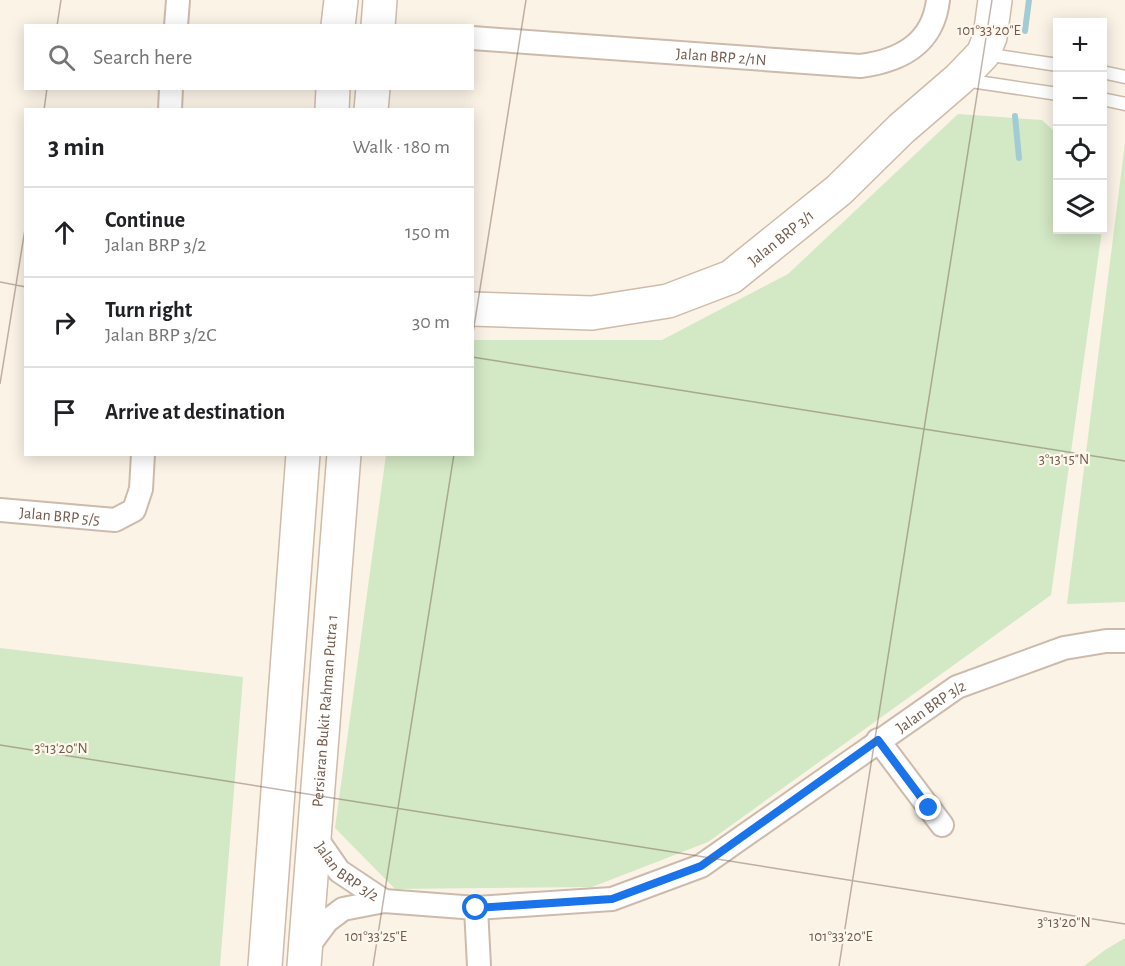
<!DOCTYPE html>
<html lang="en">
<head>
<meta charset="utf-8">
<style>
  :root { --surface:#fff; --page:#f6f6f6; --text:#202124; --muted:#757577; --line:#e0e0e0 }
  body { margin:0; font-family:"Alegreya Sans",sans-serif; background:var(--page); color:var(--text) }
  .controls { position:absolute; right:18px; top:18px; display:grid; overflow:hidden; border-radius:0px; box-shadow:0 3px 15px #0003 }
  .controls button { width:54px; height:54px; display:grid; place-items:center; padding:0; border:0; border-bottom:2px solid var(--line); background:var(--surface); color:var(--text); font:30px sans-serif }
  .stop { position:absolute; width:18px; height:18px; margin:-14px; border:4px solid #1a73e8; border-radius:50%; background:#fff }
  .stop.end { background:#1a73e8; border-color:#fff; box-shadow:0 2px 6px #0008 }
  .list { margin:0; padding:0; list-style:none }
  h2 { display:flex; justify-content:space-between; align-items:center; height:78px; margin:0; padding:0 24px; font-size:26px }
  h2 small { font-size:20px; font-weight:400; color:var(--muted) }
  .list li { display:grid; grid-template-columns:39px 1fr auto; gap:18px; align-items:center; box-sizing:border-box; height:90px; padding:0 24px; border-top:2px solid var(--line) }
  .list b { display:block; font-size:22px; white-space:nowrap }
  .list p { margin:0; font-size:20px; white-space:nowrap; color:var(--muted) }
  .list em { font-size:20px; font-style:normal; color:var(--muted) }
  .icon { flex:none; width:33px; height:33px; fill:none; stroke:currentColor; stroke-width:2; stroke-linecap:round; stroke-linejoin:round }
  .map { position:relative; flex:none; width:1125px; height:966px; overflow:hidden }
  .search { position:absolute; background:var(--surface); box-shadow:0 3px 15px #0003; left:24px; top:24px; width:450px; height:66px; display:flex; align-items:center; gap:15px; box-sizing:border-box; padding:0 21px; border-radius:0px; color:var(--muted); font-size:22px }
  .panel { position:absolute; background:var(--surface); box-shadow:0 3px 15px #0003; left:24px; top:108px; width:450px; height:348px; border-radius:0px }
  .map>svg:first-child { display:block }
  .green { fill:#d3e8c5 }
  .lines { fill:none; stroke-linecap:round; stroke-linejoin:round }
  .stream { stroke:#a2ccd5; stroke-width:6 }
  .lane-casing { stroke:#ccbbac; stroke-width:15 }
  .street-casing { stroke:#ccbbac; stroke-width:26 }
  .secondary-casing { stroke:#cfbbaa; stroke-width:36 }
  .lane { stroke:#fff; stroke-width:12 }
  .street { stroke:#fff; stroke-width:22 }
  .secondary { stroke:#fff; stroke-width:33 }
  .route { stroke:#1a73e8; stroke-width:8 }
  .ticks { fill:none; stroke:#735a4c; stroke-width:1.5; stroke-opacity:0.45 }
  .labels { text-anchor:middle; stroke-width:4.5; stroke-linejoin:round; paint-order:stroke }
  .street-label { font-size:16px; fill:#735a4c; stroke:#fef7ec }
  .ticks-label { font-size:15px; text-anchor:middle; fill:#735a4c; stroke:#fef7ec; stroke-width:4.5; stroke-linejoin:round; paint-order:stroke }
</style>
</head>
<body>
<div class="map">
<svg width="1125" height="966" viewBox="0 0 1125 966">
  <rect width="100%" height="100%" fill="#fbf3e6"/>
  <g class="green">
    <path d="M 958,114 L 1042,120 L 1057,134 L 1058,230 L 1102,230 L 1051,595 L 708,842 L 592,887 L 395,889 L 335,828 L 386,455 L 472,454 L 473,340 L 662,340 L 788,274 Z"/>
    <path d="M 1125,143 L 1125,602 L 1067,604 Z"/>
    <path d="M 0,648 L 243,677 L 220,966 L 0,966 Z"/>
    <path d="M 1125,938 L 1125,966 L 1084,966 L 1105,950 Z"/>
  </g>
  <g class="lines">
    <g class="stream">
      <path d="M 1025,31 L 1029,0"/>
      <path d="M 1015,116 L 1019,158"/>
    </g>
    <defs>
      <g id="lane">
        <path d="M 984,54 L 1058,65"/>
        <path d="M 1102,72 L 1125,77"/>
        <path d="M 964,80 L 1058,94"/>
        <path d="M 1102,99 L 1125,104"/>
      </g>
      <g id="street">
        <path d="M 176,26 L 178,0"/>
        <path id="s1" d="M 472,38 L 860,66 C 900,61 933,44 938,0"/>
        <path d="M 170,110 L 171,88"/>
        <path id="s2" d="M 0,510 L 115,520 L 134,510 L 141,489 L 143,454"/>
        <path d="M 878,740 L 942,825"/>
        <path id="s3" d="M 314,835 L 339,871 L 384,901"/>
        <path d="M 476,908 L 479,966"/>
        <path id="s4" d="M 307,948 L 327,921 L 343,909 L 384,901 L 476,908 L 612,899 L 701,866 L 957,687 L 1064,648 L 1106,641 L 1125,641"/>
      </g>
      <g id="secondary">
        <path d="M 338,26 L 341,0"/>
        <path d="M 378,26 L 380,0"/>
        <path d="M 332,110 L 333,88"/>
        <path d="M 371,110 L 373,88"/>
        <path id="s5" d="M 472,309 L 592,313 L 668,301 L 731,277 L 839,190 L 901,129 L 959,79 L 983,54 L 990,37 L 995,0"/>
        <path d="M 265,966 L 303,454"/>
        <path id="s6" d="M 304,966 L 344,454"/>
      </g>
    </defs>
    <use href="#lane" class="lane-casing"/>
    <use href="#street" class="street-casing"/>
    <use href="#secondary" class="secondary-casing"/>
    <use href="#lane" class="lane"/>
    <use href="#street" class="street"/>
    <use href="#secondary" class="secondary"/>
  </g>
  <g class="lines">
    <path class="route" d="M 476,908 L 612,899 L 701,866 L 878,740 L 929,808"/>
  </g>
  <path class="ticks" d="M 57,26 L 61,0M 44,110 L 47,88M 0,282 L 26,287M 472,339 L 526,0M 472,357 L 1125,461M 0,384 L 26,223M 0,745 L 1125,924M 373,966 L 454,454M 839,966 L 992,0"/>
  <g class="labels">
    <g class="street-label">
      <text dy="6" stroke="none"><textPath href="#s1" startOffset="250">Jalan BRP 2/1N</textPath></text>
      <text dy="6" stroke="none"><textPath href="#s5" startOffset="328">Jalan BRP 3/1</textPath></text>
      <text dy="6" stroke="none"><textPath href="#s2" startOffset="60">Jalan BRP 5/5</textPath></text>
      <text dy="6" stroke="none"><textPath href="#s4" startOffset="699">Jalan BRP 3/2</textPath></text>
      <text dy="6" stroke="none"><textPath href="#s6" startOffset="256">Persiaran Bukit Rahman Putra 1</textPath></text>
      <text dy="6" stroke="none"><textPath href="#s3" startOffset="50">Jalan BRP 3/2</textPath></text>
    </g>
  </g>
  <g class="ticks-label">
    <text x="989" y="35">101°33'20"E</text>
    <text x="1064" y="464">3°13'15"N</text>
    <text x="61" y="753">3°13'20"N</text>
    <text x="1064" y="927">3°13'20"N</text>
    <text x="376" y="941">101°33'25"E</text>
    <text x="841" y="941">101°33'20"E</text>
  </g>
</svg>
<div class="controls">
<button>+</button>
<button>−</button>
<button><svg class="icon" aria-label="locate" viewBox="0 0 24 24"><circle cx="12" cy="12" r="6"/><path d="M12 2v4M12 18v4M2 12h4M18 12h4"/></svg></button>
<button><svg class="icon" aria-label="layers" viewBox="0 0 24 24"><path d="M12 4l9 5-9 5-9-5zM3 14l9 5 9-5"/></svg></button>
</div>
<div class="stop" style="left:476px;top:908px"></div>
<div class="stop end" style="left:929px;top:808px"></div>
<div class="search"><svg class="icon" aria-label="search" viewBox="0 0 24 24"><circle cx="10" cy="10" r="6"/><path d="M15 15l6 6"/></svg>Search here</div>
<section class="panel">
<h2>3 min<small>Walk · 180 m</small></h2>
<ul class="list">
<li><svg class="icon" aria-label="ahead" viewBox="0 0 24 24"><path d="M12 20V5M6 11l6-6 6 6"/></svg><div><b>Continue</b><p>Jalan BRP 3/2</p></div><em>150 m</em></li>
<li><svg class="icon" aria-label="right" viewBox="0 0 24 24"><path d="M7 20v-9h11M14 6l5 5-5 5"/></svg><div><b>Turn right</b><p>Jalan BRP 3/2C</p></div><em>30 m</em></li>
<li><svg class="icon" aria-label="arrive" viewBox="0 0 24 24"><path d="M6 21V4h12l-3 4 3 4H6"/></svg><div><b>Arrive at destination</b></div></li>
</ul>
</section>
</div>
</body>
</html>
